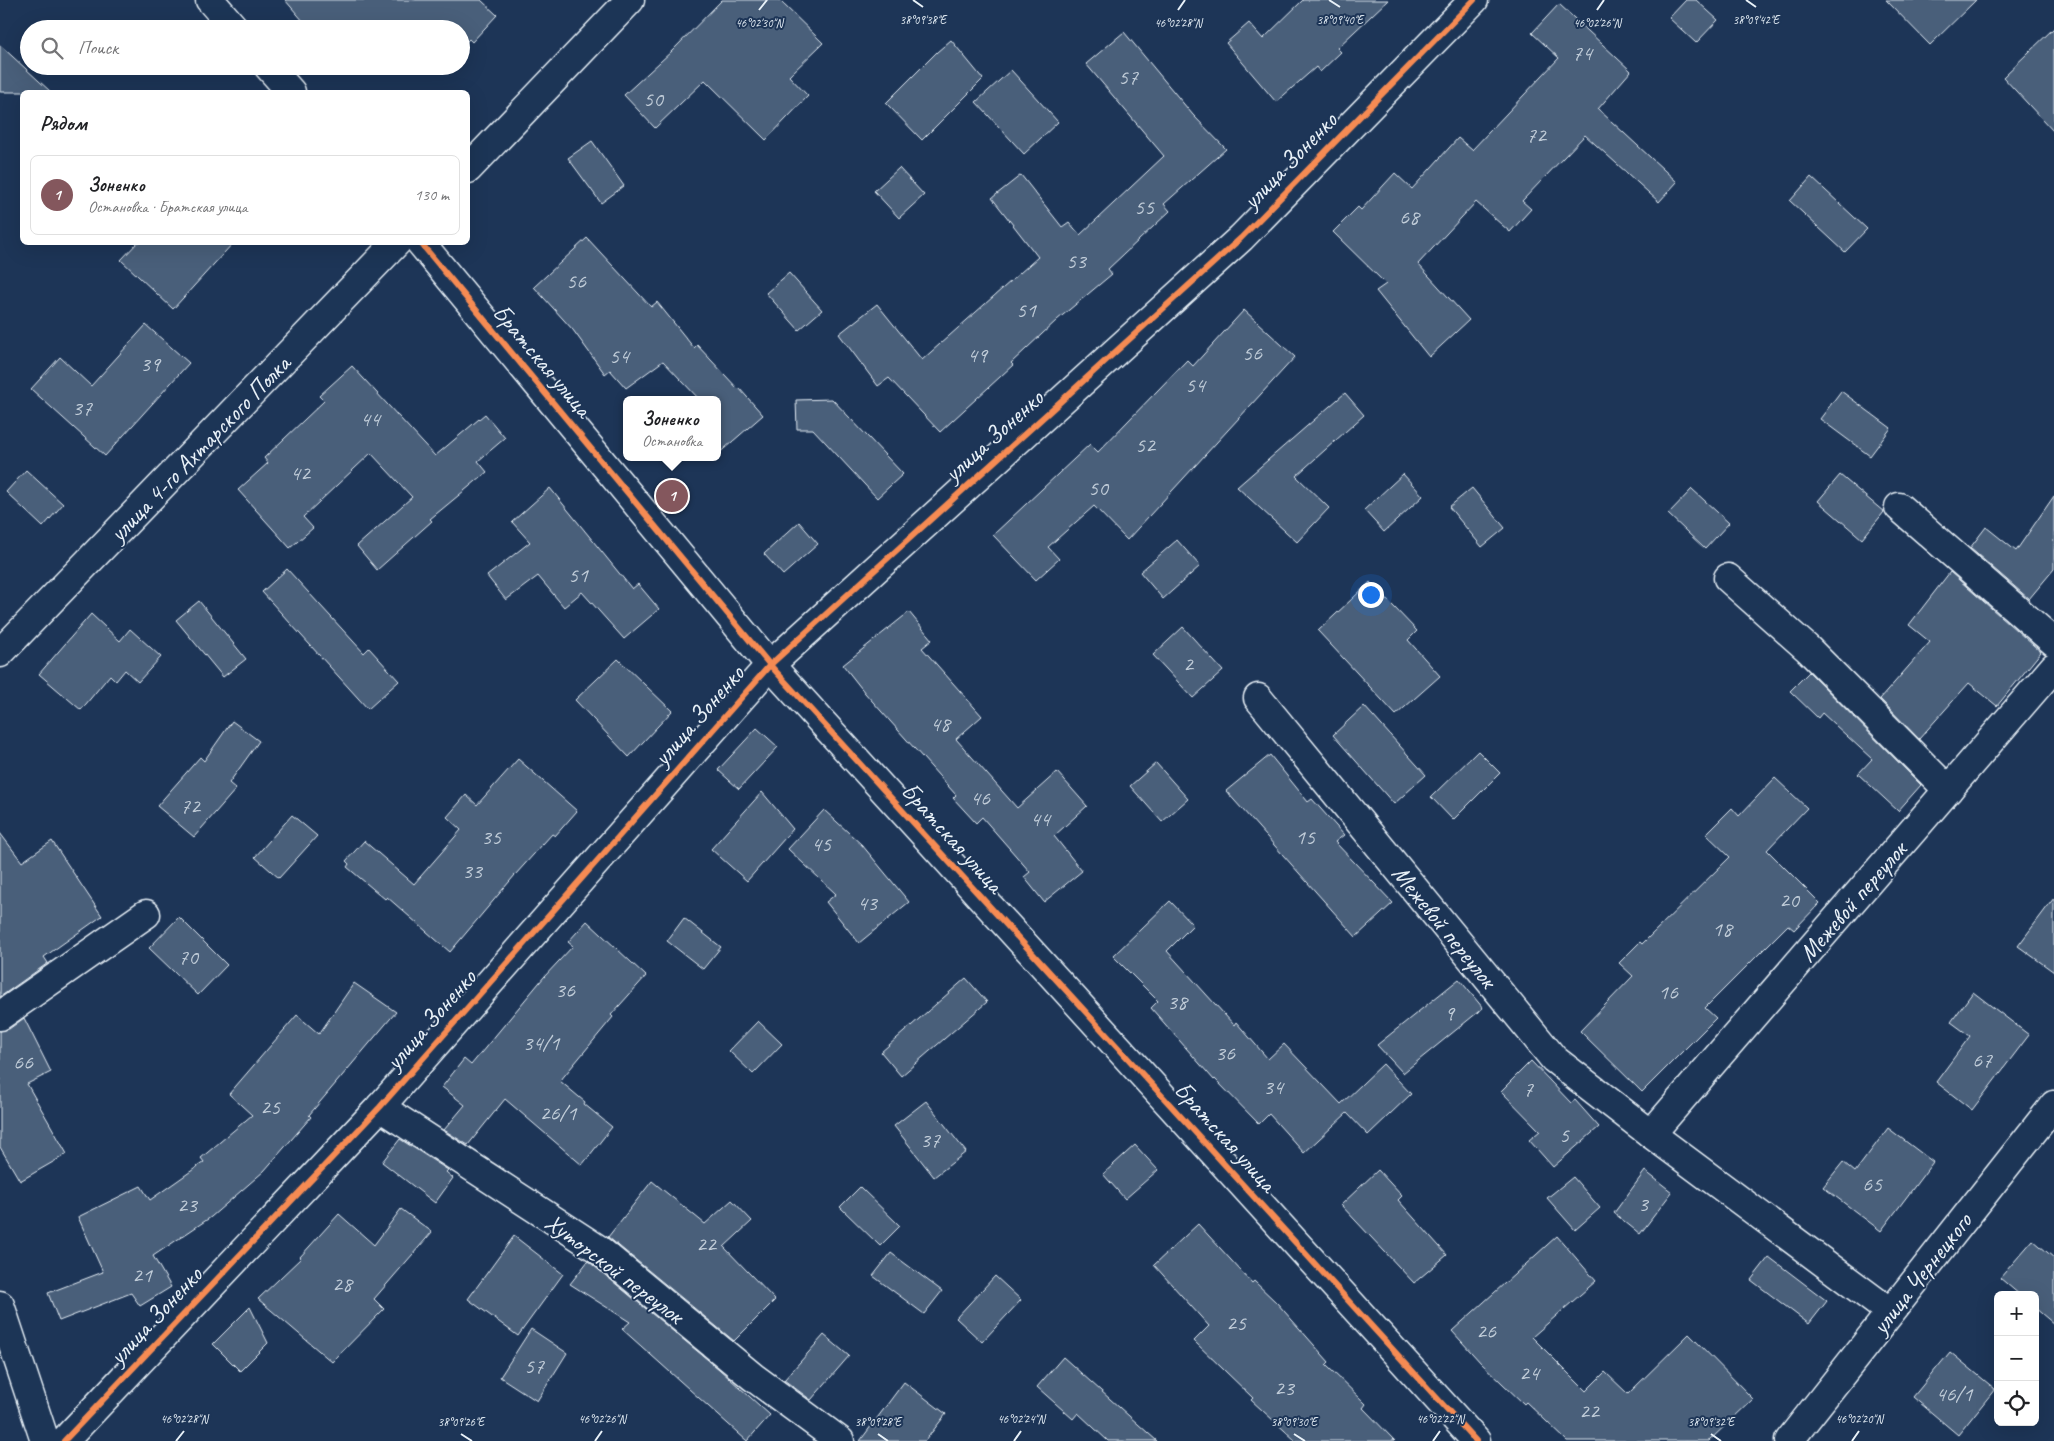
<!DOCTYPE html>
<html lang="ru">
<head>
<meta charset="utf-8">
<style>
  :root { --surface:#fff; --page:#f6f6f6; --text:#202124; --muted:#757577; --line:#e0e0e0; --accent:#84575d }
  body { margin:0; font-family:Caveat,sans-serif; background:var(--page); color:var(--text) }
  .controls { position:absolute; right:15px; bottom:15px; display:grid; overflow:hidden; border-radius:8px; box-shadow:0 5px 20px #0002 }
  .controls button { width:45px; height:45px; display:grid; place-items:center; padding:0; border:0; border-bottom:1px solid var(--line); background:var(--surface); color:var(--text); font:25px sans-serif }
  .you { position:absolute; left:1370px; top:594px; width:18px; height:18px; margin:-12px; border:4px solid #fff; border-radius:50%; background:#1a73e8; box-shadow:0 0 0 8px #1a73e833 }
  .badge { display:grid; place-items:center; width:32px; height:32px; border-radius:50%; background:var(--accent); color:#fff; font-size:16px; font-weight:700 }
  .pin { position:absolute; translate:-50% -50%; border:2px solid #fff; box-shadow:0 1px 5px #0006 }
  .popup { position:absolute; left:623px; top:396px; width:98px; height:65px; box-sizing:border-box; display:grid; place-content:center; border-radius:8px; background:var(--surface); filter:drop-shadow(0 1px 4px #0005); font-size:16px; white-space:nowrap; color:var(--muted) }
  .popup b { font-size:19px; color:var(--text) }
  .popup::after { content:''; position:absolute; left:50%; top:100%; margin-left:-10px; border:10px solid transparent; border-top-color:var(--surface) }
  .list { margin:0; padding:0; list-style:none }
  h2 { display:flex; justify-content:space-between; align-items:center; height:65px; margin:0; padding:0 20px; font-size:21px }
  h2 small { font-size:16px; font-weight:400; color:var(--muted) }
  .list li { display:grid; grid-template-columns:32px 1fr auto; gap:15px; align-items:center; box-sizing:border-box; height:80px; margin:0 10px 10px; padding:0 10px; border:1px solid var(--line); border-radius:8px }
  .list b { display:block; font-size:19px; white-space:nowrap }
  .list p { margin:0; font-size:16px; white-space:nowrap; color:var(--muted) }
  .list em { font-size:16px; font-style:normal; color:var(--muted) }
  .icon { flex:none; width:28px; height:28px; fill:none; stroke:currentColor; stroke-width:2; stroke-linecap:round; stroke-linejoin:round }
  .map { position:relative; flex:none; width:2054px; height:1441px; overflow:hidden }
  .search { position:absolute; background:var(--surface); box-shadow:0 5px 20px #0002; left:20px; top:20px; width:450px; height:55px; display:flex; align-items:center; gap:12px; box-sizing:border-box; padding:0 18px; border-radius:28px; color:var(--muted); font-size:19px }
  .panel { position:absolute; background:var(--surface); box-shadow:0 5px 20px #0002; left:20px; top:90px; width:450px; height:155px; border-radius:8px }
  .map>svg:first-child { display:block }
  .building { fill:#495e7a; stroke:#e8f1f8 }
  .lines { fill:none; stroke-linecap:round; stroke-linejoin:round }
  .minor-casing { stroke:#e8f1f8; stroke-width:31 }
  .minor { stroke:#1d3557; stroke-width:28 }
  .cycleway-casing { stroke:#1d3557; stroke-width:9 }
  .cycleway { stroke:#f68b52; stroke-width:6 }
  .ticks { fill:none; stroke:#e8f1f8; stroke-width:2 }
  .labels { text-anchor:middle; stroke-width:4; stroke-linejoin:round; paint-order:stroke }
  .number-label { font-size:22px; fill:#c0ccd8 }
  .street-label { font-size:25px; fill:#e8f1f8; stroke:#1d3557 }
  .ticks-label { font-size:12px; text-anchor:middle; fill:#e8f1f8; stroke:#1d3557; stroke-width:4; stroke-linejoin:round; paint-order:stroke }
</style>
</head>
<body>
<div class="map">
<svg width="2054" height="1441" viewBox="0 0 2054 1441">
  <rect width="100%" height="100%" fill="#1d3557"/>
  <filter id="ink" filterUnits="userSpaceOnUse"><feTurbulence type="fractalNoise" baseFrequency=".02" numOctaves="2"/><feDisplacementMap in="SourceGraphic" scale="10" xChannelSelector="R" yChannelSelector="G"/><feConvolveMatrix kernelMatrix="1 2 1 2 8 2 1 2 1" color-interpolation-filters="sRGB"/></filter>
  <g filter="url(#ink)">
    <g class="building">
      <path d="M 285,0 L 481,0 L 497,15 L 472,42 L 469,39 L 461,47 L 461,29 L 310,29 Z"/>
      <path d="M 722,0 L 779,0 L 823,43 L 789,76 L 808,96 L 766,140 L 705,80 L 655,128 L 624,95 L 672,51 Z"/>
      <path d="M 1303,0 L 1388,0 L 1337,48 L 1341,52 L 1320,72 L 1316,67 L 1276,102 L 1226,43 L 1249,23 L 1263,39 Z"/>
      <path d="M 1686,0 L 1696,0 L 1718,20 L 1696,43 L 1669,18 Z"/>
      <path d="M 1886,0 L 1976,0 L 1930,45 Z"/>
      <path d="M 1559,4 L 1631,71 L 1598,109 L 1677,182 L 1659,202 L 1585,135 L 1522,201 L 1531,209 L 1510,232 L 1476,202 L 1418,264 L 1469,320 L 1429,357 L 1376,291 L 1386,284 L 1333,232 L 1358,207 L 1361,210 L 1395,173 L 1412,189 L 1458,138 L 1472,150 L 1559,58 L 1532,33 Z"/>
      <path d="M 2054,28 L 2054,132 L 2003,77 Z"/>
      <path d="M 1124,32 L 1193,115 L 1226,149 L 1164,204 L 1170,211 L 1108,269 L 1112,274 L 1057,320 L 1011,363 L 1013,365 L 940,432 L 889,378 L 878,386 L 839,334 L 877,304 L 922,360 L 1038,257 L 992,198 L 1021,175 L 1062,227 L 1069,222 L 1080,235 L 1164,156 L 1086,64 Z"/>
      <path d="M 951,40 L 983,79 L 922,140 L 886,103 L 937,52 Z"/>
      <path d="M 0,45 L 51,92 L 0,92 Z"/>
      <path d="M 1011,70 L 1058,122 L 1024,154 L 976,102 Z"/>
      <path d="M 592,141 L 624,186 L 601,203 L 568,158 Z"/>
      <path d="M 899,168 L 924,195 L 899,218 L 874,191 Z"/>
      <path d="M 1811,177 L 1867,229 L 1845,252 L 1790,201 Z"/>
      <path d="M 587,238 L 651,307 L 657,302 L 694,348 L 697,345 L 738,389 L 739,388 L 763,415 L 717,455 L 717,400 L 700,400 L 663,361 L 626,388 L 610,370 L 605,374 L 573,330 L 534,287 Z"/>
      <path d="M 138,242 L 234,242 L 173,309 L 121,260 Z"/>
      <path d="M 789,273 L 822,310 L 799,330 L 766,293 Z"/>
      <path d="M 1244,310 L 1295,357 L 1127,540 L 1094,506 L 1048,547 L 1059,559 L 1036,580 L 993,535 L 1090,444 L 1098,452 L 1187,360 L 1193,366 Z"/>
      <path d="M 146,325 L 189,363 L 105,456 L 31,389 L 60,357 L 91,386 Z"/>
      <path d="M 352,366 L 435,456 L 485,414 L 505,438 L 478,461 L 487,472 L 430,519 L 432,521 L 377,570 L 357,546 L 412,497 L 371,453 L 303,517 L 313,528 L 290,548 L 238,490 L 268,463 L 264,458 L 324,401 L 319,396 Z"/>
      <path d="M 1841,391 L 1891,428 L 1870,456 L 1820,419 Z"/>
      <path d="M 1345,393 L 1364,415 L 1296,476 L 1329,508 L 1297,542 L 1237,487 Z"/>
      <path d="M 832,399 L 903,474 L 877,498 L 813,429 L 797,429 L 796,400 Z"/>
      <path d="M 26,470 L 63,504 L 43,527 L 6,492 Z"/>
      <path d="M 1403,474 L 1423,496 L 1384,532 L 1364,510 Z"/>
      <path d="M 1840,475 L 1884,512 L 1862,539 L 1818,501 Z"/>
      <path d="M 550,488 L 632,589 L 638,584 L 659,609 L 624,639 L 582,592 L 564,607 L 538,576 L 506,600 L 487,576 L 530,542 L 512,522 Z"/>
      <path d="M 1472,488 L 1505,528 L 1482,547 L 1449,507 Z"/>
      <path d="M 1692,489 L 1729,523 L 1705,549 L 1668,514 Z"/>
      <path d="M 2054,496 L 2054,569 L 2029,599 L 1970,548 L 1986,527 L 2016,551 Z"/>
      <path d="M 799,522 L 818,544 L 783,575 L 764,554 Z"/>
      <path d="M 1177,540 L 1200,566 L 1163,599 L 1140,572 Z"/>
      <path d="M 287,569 L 364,653 L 369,648 L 399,681 L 368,709 L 262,592 Z"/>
      <path d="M 1950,572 L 2041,652 L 1997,706 L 1969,683 L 1919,739 L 1880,699 L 1930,642 L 1909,625 Z"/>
      <path d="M 1370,582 L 1417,631 L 1408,640 L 1440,676 L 1396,715 L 1318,631 Z"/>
      <path d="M 199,601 L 246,659 L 223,677 L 176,620 Z"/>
      <path d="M 909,612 L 932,640 L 922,648 L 982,716 L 956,739 L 1017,808 L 1057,772 L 1087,806 L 1054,836 L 1082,871 L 1044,902 L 1024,877 L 1030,872 L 982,817 L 976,823 L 953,798 L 956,795 L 865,693 L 843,665 Z"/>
      <path d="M 91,614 L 120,641 L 130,629 L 161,657 L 138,682 L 125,670 L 116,681 L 110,675 L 81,710 L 39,674 Z"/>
      <path d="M 1183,627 L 1223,671 L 1193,698 L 1153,655 Z"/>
      <path d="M 618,659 L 672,711 L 629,757 L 575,700 Z"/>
      <path d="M 1809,672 L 1921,785 L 1898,811 L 1858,774 L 1872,759 L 1822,713 L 1818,718 L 1790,691 Z"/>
      <path d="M 1364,706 L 1426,775 L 1394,804 L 1333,735 Z"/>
      <path d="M 232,721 L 259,741 L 229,783 L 236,789 L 194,837 L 157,806 L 200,757 L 204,761 Z"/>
      <path d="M 757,728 L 778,747 L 739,789 L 718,770 Z"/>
      <path d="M 1478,751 L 1500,773 L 1453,820 L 1431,797 Z"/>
      <path d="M 1270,755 L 1308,802 L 1312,799 L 1344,835 L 1335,842 L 1393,903 L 1356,937 L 1226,791 Z"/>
      <path d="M 518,759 L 577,811 L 555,836 L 552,834 L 515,875 L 450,952 L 387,897 L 385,899 L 347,867 L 349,864 L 346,861 L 364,841 L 414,884 L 461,830 L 447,817 L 466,795 L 477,805 Z"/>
      <path d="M 1156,763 L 1188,799 L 1162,822 L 1130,786 Z"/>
      <path d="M 1775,778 L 1807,808 L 1767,850 L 1820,903 L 1794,930 L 1788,925 L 1705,1008 L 1716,1018 L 1642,1092 L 1580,1031 L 1633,976 L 1619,963 L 1640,942 L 1642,944 L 1730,857 L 1706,834 L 1732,808 L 1739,816 Z"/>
      <path d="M 762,792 L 793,829 L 747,881 L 711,849 Z"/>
      <path d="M 824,810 L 862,845 L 909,902 L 859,943 L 826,902 L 836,894 L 788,849 Z"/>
      <path d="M 292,815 L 317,836 L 279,878 L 255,857 Z"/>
      <path d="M 0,833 L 22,862 L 52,841 L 102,916 L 44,957 L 48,963 L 0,997 Z"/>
      <path d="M 2054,898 L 2054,972 L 2018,946 Z"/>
      <path d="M 1170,901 L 1193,925 L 1167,951 L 1234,1025 L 1236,1022 L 1268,1059 L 1284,1044 L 1341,1104 L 1383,1064 L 1411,1094 L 1368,1135 L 1347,1113 L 1304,1153 L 1269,1114 L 1259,1124 L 1215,1079 L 1214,1080 L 1151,1008 L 1158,1001 L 1113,956 Z"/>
      <path d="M 179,917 L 227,965 L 198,995 L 149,948 Z"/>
      <path d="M 684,918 L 721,947 L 703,969 L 667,941 Z"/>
      <path d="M 587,921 L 646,976 L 611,1015 L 613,1017 L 560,1081 L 585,1102 L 584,1104 L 612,1127 L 582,1165 L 505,1099 L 468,1145 L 444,1130 L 465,1105 L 442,1087 L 464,1059 L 471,1065 L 544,977 L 573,946 L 568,942 Z"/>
      <path d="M 966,978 L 987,1002 L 901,1076 L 881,1052 Z"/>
      <path d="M 1459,979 L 1483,1008 L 1403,1073 L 1377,1045 Z"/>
      <path d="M 354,983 L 396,1012 L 309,1115 L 311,1117 L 264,1171 L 211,1217 L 153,1256 L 171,1287 L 140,1306 L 131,1293 L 59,1321 L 48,1293 L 103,1272 L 78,1217 L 141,1186 L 150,1200 L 204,1162 L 201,1158 L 252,1115 L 229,1094 L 297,1015 L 319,1034 Z"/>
      <path d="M 1973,992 L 2029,1035 L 1972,1110 L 1936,1082 L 1970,1036 L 1951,1022 Z"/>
      <path d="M 24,1018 L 51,1072 L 27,1084 L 67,1154 L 20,1181 L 0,1147 L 0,1031 L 9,1029 Z"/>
      <path d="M 758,1021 L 782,1044 L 753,1074 L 729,1051 Z"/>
      <path d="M 1531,1061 L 1571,1103 L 1575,1100 L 1599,1127 L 1553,1167 L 1529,1140 L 1540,1131 L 1501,1091 Z"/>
      <path d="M 926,1101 L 966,1152 L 934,1177 L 894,1126 Z"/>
      <path d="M 1888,1128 L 1933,1162 L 1881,1231 L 1823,1187 L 1843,1162 L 1855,1172 Z"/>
      <path d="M 400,1139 L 448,1170 L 446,1172 L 453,1178 L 435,1203 L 382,1162 Z"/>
      <path d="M 1135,1145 L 1158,1170 L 1125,1199 L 1103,1174 Z"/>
      <path d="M 1378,1170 L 1402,1196 L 1398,1200 L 1447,1255 L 1414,1283 L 1341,1205 Z"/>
      <path d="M 1645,1171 L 1672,1192 L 1640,1234 L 1614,1213 Z"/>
      <path d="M 1573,1177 L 1600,1208 L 1575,1230 L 1547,1198 Z"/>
      <path d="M 652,1181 L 705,1224 L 732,1200 L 752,1221 L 724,1247 L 775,1300 L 734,1341 L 608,1237 Z"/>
      <path d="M 860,1187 L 900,1226 L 880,1246 L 840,1207 Z"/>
      <path d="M 401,1209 L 432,1232 L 374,1299 L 384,1309 L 332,1362 L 258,1299 L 301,1258 L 300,1257 L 339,1214 L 374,1245 Z"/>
      <path d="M 1198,1224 L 1252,1283 L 1254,1281 L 1277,1303 L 1329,1362 L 1326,1365 L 1366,1404 L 1363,1408 L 1395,1441 L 1296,1441 L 1251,1400 L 1253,1398 L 1194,1341 L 1209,1326 L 1154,1265 Z"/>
      <path d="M 514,1236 L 563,1274 L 518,1336 L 468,1299 Z"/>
      <path d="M 1557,1236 L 1596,1281 L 1532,1337 L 1586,1391 L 1605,1372 L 1628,1394 L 1689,1334 L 1753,1399 L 1709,1441 L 1567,1441 L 1526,1402 L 1524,1404 L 1481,1363 L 1452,1331 Z"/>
      <path d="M 2033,1240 L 2054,1258 L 2054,1324 L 2035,1308 L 2035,1295 L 2020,1295 L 2000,1278 Z"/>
      <path d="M 891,1253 L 942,1291 L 924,1314 L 873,1276 Z"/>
      <path d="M 1769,1257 L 1827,1301 L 1809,1324 L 1751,1280 Z"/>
      <path d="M 588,1261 L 719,1369 L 770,1415 L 747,1441 L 622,1329 L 630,1322 L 570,1284 Z"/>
      <path d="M 995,1276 L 1021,1300 L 982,1342 L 956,1318 Z"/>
      <path d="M 250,1307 L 268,1343 L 240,1371 L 213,1344 Z"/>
      <path d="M 531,1329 L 567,1353 L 537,1401 L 500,1377 Z"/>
      <path d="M 824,1335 L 849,1356 L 811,1400 L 784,1380 Z"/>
      <path d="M 1950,1352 L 1995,1389 L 1958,1435 L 1913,1397 Z"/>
      <path d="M 1063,1357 L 1157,1441 L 1108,1441 L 1078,1413 L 1073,1419 L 1037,1387 Z"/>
      <path d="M 904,1382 L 946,1414 L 925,1441 L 860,1441 Z"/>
    </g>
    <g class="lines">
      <defs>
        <g id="minor">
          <path d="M 210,0 L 235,29"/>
          <path d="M 268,66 L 291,92"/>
          <path d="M 468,169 L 630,0"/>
          <path d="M 420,242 L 770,665 L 1476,1441"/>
          <path d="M 1899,507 L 2054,642"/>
          <path d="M 1728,578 L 1808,649 L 1948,790"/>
          <path d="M 0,653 L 397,242"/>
          <path d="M 1258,698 L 1554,1059 L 1651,1134 L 1890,1312"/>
          <path d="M 0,1016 L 146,914"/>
          <path d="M 380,1107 L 598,1249 L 753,1377 L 840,1441"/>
          <path d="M 1651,1134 L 2054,667"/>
          <path d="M 0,1305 L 45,1441"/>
          <path d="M 64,1441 L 380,1107 L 770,665 L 1241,238 L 1474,0"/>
          <path d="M 1789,1441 L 2054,1105"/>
        </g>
      </defs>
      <use href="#minor" class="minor-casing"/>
      <use href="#minor" class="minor"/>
      <defs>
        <g id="cycleway">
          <path d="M 420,242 L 770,665 L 1476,1441"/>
          <path d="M 64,1441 L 380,1107 L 770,665 L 1241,238 L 1474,0"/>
        </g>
      </defs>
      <use href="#cycleway" class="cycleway-casing"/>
      <use href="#cycleway" class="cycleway"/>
    </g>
  </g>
  <path class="ticks" d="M 913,0 L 923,7M 1329,0 L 1340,7M 1746,0 L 1756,7M 759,10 L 767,0M 1178,10 L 1185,0M 1597,10 L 1604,0M 461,1434 L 472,1441M 878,1434 L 888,1441M 1294,1434 L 1305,1441M 1711,1434 L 1721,1441M 176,1441 L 184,1431M 595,1441 L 602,1431M 1014,1441 L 1021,1431M 1433,1441 L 1440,1431M 1852,1441 L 1859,1431"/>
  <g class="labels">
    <g class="number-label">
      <text x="1582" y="60">74</text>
      <text x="1128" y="84">57</text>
      <text x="653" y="106">50</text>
      <text x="1536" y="142">72</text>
      <text x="1144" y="214">55</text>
      <text x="1409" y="224">68</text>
      <text x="1076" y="268">53</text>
      <text x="576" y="288">56</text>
      <text x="1026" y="317">51</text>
      <text x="1252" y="360">56</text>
      <text x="977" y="362">49</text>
      <text x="619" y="363">54</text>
      <text x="150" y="371">39</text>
      <text x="1195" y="392">54</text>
      <text x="82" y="415">37</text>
      <text x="370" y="426">44</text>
      <text x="1145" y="452">52</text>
      <text x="300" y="480">42</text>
      <text x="1098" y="495">50</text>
      <text x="578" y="582">51</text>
      <text x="1188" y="671">2</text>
      <text x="940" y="731">48</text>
      <text x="980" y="805">46</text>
      <text x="190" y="813">72</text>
      <text x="1040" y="826">44</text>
      <text x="491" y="844">35</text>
      <text x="1305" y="844">15</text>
      <text x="821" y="851">45</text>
      <text x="472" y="878">33</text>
      <text x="1789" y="907">20</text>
      <text x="867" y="910">43</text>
      <text x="1722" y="936">18</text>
      <text x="188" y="964">70</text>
      <text x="565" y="997">36</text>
      <text x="1668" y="999">16</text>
      <text x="1177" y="1009">38</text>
      <text x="1449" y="1020">9</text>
      <text x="541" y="1050">34/1</text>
      <text x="1225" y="1060">36</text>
      <text x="1982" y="1067">67</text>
      <text x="23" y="1069">66</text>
      <text x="1273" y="1094">34</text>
      <text x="1528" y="1096">7</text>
      <text x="270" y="1114">25</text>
      <text x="558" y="1120">26/1</text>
      <text x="1564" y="1142">5</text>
      <text x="930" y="1147">37</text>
      <text x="1872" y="1191">65</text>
      <text x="1643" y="1211">3</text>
      <text x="187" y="1212">23</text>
      <text x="706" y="1251">22</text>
      <text x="142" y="1282">21</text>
      <text x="342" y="1291">28</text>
      <text x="1236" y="1330">25</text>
      <text x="1486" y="1338">26</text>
      <text x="534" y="1373">57</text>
      <text x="1529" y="1380">24</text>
      <text x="1284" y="1395">23</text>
      <text x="1954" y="1401">46/1</text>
      <text x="1589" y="1418">22</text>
    </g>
    <g class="street-label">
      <text transform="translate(1289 160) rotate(-46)" y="9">улица Зоненко</text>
      <text transform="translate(543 360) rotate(50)" y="9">Братская улица</text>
      <text transform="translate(993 435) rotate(-42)" y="9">улица Зоненко</text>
      <text transform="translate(199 448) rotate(-46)" y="9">улица 4-го Ахтарского Полка</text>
      <text transform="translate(698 715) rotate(-49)" y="9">улица Зоненко</text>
      <text transform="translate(953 837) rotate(48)" y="9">Братская улица</text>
      <text transform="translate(1852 901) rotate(-49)" y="9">Межевой переулок</text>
      <text transform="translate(1445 926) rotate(51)" y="9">Межевой переулок</text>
      <text transform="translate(430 1019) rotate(-49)" y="9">улица Зоненко</text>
      <text transform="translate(1226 1136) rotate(48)" y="9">Братская улица</text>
      <text transform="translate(615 1268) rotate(37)" y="9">Хуторской переулок</text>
      <text transform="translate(1921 1273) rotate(-52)" y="9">улица Чернецкого</text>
      <text transform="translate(155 1315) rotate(-47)" y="9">улица Зоненко</text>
    </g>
  </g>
  <g class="ticks-label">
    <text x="923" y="24">38°09'38"E</text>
    <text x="1756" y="24">38°09'42"E</text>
    <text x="1340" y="24">38°09'40"E</text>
    <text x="759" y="27">46°02'30"N</text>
    <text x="1178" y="27">46°02'28"N</text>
    <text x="1597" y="27">46°02'26"N</text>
    <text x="184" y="1423">46°02'28"N</text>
    <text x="602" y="1423">46°02'26"N</text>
    <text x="1021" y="1423">46°02'24"N</text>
    <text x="1440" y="1423">46°02'22"N</text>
    <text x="1859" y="1423">46°02'20"N</text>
    <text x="461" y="1426">38°09'26"E</text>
    <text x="878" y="1426">38°09'28"E</text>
    <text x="1294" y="1426">38°09'30"E</text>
    <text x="1711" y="1426">38°09'32"E</text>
  </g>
</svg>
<div class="controls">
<button>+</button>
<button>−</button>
<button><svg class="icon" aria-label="locate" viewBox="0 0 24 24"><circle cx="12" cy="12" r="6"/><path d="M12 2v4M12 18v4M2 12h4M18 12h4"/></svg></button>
</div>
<div class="you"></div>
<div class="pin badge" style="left:672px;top:496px">1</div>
<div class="popup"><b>Зоненко</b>Остановка</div>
<div class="search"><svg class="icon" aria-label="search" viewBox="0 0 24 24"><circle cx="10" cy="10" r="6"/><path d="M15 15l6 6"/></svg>Поиск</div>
<section class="panel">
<h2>Рядом<small></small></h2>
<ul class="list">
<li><span class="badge">1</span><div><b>Зоненко</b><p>Остановка · Братская улица</p></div><em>130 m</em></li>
</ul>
</section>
</div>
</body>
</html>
